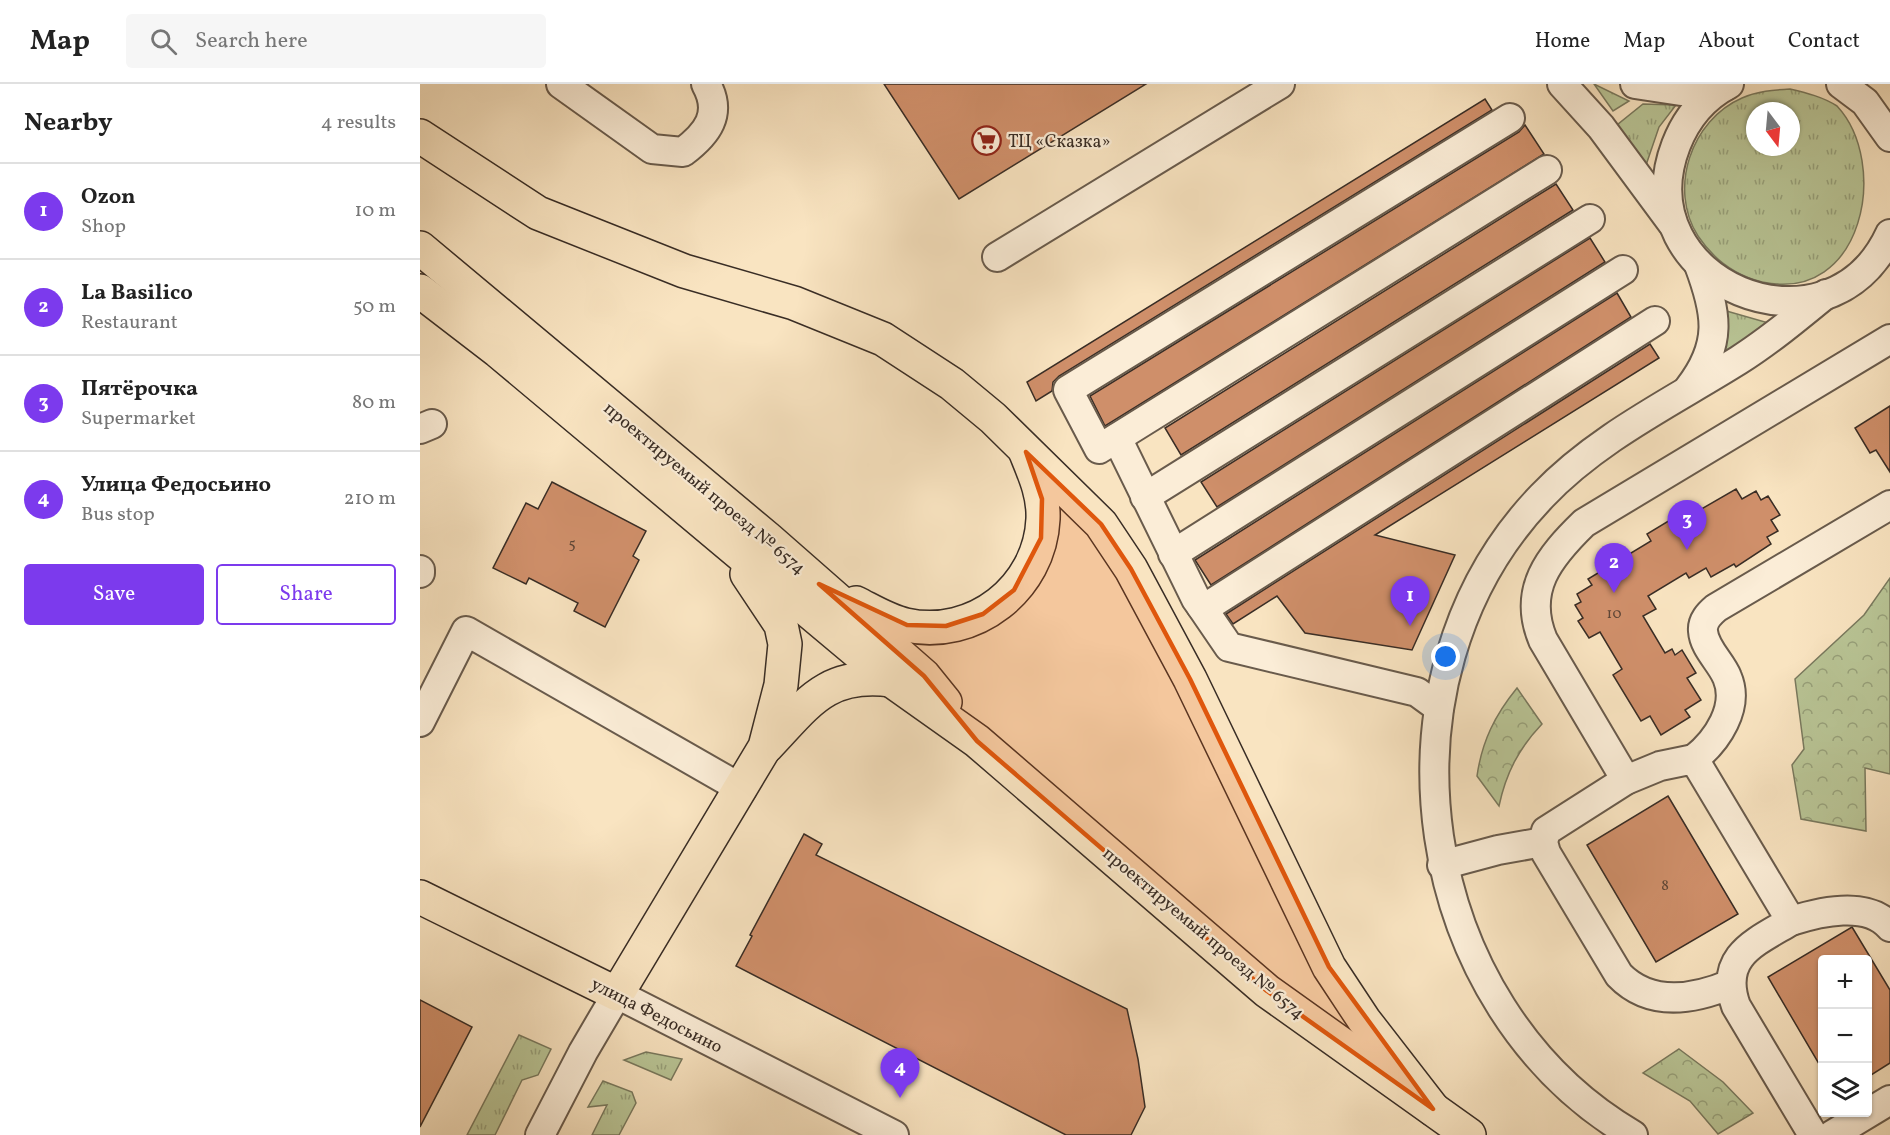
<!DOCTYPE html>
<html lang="en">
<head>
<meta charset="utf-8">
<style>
  :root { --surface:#fff; --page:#f6f6f6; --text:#222; --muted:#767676; --line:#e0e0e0; --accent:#7c3aed }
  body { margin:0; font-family:Vollkorn,serif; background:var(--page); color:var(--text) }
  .controls { position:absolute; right:18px; bottom:18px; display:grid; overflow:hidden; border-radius:6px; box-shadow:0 2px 4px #0004 }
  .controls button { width:54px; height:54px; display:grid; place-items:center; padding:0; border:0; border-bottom:2px solid var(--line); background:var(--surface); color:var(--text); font:30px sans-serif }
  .compass { position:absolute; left:1326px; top:18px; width:54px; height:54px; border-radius:50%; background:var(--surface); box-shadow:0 2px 4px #0004; rotate:164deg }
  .you { position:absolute; left:1026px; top:573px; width:21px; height:21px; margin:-15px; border:4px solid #fff; border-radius:50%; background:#1a73e8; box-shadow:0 0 0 9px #1a73e833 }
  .badge { display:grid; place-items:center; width:39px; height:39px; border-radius:50%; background:var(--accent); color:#fff; font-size:20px; font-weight:700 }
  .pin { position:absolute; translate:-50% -50px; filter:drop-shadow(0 2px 3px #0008) }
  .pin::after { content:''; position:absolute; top:32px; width:21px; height:18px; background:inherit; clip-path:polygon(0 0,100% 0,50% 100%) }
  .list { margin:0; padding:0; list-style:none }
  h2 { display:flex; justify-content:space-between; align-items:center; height:78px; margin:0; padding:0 24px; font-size:26px }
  h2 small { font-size:20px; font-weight:400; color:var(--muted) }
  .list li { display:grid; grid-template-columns:39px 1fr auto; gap:18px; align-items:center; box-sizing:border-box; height:96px; padding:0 24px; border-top:2px solid var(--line) }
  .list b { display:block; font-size:22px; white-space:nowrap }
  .list p { margin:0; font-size:20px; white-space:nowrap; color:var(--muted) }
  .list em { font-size:20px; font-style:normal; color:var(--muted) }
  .actions { display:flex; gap:12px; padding:18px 24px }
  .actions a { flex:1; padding:14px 0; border:2px solid var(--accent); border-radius:6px; text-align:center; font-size:21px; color:var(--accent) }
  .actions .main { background:var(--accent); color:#fff }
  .icon { flex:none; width:33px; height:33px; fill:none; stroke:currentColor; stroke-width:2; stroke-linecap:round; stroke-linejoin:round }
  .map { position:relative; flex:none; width:1470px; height:1051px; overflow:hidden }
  header { display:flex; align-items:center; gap:36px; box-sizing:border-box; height:84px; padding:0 30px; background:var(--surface); border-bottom:2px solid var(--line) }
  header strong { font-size:28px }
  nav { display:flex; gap:33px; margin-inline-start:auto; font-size:21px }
  .search { width:420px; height:54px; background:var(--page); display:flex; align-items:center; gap:15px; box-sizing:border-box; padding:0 21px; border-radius:6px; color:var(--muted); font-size:22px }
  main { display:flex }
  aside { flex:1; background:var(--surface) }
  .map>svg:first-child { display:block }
  .grass { fill:url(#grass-tufts); stroke:#79795e; stroke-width:1.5; fill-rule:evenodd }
  .park { fill:url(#park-crowns); stroke:#79795e; stroke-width:1.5 }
  .building { fill:#cf8f6a; stroke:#392d25; stroke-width:1.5 }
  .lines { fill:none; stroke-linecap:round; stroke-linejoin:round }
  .minor-casing { stroke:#695b4c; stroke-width:32 }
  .major-casing { stroke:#392d25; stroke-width:36 }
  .minor { stroke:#fbedd7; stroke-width:28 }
  .major { stroke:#f9e4c1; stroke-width:33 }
  .marked { fill:#df570d; fill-opacity:0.2; stroke:#df570d; stroke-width:4.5; stroke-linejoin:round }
  .labels { text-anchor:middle; stroke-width:4.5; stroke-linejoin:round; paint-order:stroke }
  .number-label { font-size:15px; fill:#5e4636 }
  .poi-label { font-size:18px; fill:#392d25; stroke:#fbedd7; text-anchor:start }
  .street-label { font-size:18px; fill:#392d25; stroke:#fbedd7 }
</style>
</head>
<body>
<header>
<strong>Map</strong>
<div class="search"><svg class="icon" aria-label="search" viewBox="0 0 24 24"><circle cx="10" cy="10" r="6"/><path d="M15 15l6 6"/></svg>Search here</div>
<nav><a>Home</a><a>Map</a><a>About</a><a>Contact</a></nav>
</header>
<main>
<aside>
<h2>Nearby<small>4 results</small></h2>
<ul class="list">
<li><span class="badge">1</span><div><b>Ozon</b><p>Shop</p></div><em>10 m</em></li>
<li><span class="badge">2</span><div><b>La Basilico</b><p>Restaurant</p></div><em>50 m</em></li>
<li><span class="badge">3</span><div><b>Пятёрочка</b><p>Supermarket</p></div><em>80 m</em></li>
<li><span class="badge">4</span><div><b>Улица Федосьино</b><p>Bus stop</p></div><em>210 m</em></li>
</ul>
<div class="actions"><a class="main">Save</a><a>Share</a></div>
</aside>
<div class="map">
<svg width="1470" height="1051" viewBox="0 0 1470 1051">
  <defs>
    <pattern id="grass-tufts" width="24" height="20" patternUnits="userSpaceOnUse" patternTransform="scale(1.5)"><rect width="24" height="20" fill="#b9c596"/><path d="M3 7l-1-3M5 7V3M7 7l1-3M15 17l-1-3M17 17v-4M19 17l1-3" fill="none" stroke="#97a07a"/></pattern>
    <pattern id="park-crowns" width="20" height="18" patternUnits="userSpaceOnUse" patternTransform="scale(1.5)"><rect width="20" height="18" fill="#b9c596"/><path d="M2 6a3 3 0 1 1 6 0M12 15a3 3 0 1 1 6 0" fill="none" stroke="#97a07a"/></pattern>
  </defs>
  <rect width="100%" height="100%" fill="#f9e4c1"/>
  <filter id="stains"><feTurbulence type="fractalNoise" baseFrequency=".00333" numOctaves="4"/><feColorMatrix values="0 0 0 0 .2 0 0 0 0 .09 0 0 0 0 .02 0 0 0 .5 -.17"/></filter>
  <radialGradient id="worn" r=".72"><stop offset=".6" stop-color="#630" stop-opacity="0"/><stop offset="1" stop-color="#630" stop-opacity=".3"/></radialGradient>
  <g class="grass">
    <path d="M 1174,0 L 1209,17 L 1193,27 Z"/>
    <path d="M 1370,5 C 1387,9 1403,13 1417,22 C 1470,79 1444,220 1342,198 C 1314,191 1294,176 1278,152 C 1248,105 1271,36 1322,14 C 1338,7 1353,6 1370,5 ZM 1335,27 L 1371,27 L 1371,63 L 1335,63 Z"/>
    <path d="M 1223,20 L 1256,21 L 1239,43 L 1225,84 L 1197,41 Z"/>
    <path d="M 1303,226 L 1352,240 L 1305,271 Z"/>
    <path d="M 99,951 L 131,965 L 118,991 L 102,996 L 75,1051 L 47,1051 Z"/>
    <path d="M 226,968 L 262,975 L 251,996 L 204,976 Z"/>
    <path d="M 183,997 L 212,1008 L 216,1019 L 199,1051 L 172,1051 L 187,1021 L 168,1023 Z"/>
  </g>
  <g class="park">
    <path d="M 1470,494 L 1470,690 L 1445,684 L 1446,747 L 1381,735 L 1372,681 L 1384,665 L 1375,595 L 1444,531 Z"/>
    <path d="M 1097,604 L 1122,640 C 1099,664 1086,689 1079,722 L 1057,692 C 1062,657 1075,631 1097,604 Z"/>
    <path d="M 1259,965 L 1303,998 L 1333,1029 L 1298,1050 L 1270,1017 L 1223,989 Z"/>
  </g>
  <g class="building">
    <path d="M 464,0 L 726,0 L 539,115 Z"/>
    <path d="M 1065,15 L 1072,26 L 639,292 L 633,298 L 632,307 L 616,317 L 607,298 Z"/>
    <path d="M 1105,41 L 1124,70 L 685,342 L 670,312 L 1099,48 Z"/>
    <path d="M 1136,100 L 1153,126 L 761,371 L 745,344 Z"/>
    <path d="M 1170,154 L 1185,178 L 797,423 L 781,398 Z"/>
    <path d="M 1197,209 L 1211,233 L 791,501 L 775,476 Z"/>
    <path d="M 1230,260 L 1239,274 L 955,451 L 1035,471 L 992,566 L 885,549 L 857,512 L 813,540 L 806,530 Z"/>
    <path d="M 1470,322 L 1470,388 L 1456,366 L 1450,369 L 1435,344 Z"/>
    <path d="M 132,398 L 226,447 L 213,472 L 219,476 L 185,543 L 154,527 L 158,519 L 109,494 L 106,500 L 73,484 L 106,419 L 118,425 Z"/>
    <path d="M 1316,405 L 1322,415 L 1336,407 L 1341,416 L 1348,412 L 1360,431 L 1351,436 L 1358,447 L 1347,453 L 1351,460 L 1316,483 L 1314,480 L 1291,493 L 1286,484 L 1269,494 L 1266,489 L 1228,512 L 1236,525 L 1223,532 L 1245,569 L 1252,565 L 1255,571 L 1262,566 L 1276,589 L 1267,594 L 1281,616 L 1265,626 L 1270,633 L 1241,651 L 1230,632 L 1221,637 L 1193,591 L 1202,585 L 1180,548 L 1169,554 L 1158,537 L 1163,534 L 1155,521 L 1161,518 L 1157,510 L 1172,501 L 1168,495 L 1231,457 L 1227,450 L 1275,421 L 1278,427 Z"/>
    <path d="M 1248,712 L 1318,830 L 1236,878 L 1167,761 Z"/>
    <path d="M 384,750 L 402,760 L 396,771 L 707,925 L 718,975 L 725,1023 L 711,1051 L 646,1051 L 316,882 L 332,852 L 330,851 Z"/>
    <path d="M 1432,843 L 1470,906 L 1470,979 L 1448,993 L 1448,876 L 1402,876 L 1402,985 L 1348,893 Z"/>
    <path d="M 0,916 L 52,943 L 0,1043 Z"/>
  </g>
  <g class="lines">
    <defs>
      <g id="minor">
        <path d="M 141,0 L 232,65 L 263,68 C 287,50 303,30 286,0"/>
        <path d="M 1142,0 L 1181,43 L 1252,139"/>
        <path d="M 1215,0 L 1261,7 L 1305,2"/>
        <path d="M 1309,0 C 1284,13 1266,35 1256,61 C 1203,198 1408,284 1470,150"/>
        <path d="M 1421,0 L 1445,18 L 1470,53"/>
        <path d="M 1090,34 L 648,306 L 679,365 L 1127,86"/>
        <path d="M 577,173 L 860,0"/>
        <path d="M 1269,304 C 1303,260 1297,229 1279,181"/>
        <path d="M 0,345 L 12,340"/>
        <path d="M 697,354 L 776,515 L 781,522 L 791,520 L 1235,237"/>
        <path d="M 725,413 L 1170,135"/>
        <path d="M 753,470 L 1203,186"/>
        <path d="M 0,486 L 0,489"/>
        <path d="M 781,522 L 809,563 L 997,608 L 1019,624"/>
        <path d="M 0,638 L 46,547 L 322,705"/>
        <path d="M 1274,675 C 1297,657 1320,623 1307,593 C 1301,578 1284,564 1283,547 C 1282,537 1289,530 1296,524 L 1470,421"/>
        <path d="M 1206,696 L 1123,556 C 1102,506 1129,473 1164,439 L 1470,255"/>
        <path d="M 1022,781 L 1078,766 L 1123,758"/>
        <path d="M 1371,837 C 1399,828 1448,816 1470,843"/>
        <path d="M 1311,900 C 1273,916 1230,923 1199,891 L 1126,769 L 1123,758 L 1126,747 L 1206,696 L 1240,682 L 1274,675 L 1371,837 C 1336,858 1298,872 1316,922 L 1393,1051"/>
        <path d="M 120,1051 L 163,968 L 197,910 L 474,1051"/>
        <path d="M 1213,1051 C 994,923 945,596 1122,412 C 1177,354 1252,318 1319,276 C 1349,257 1378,233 1406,210"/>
        <path d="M 1412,1051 L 1470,1016"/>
      </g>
      <g id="major">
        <path d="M 0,52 L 118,129 L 264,187 L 374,219 L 463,255 L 532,300 L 573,334 L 681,440 L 711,485 L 770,595 L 909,883 L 944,936 L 1013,1025"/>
        <path d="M 0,164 L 348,455 L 504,592 L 525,618"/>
        <path d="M 0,207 L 78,267 L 471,596 L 557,657 L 847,907 L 1049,1051"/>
        <path d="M 436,519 C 452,527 468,537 486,541 C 554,556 620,504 623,435 C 624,411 615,391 606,369"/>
        <path d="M 347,662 C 388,619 406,588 471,596"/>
        <path d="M 0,813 L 197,910 L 345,663 L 361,601 L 365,560 L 361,541 L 327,490"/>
      </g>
    </defs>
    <use href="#minor" class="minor-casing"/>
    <use href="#major" class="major-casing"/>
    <use href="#minor" class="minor"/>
    <use href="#major" class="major"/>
  </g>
  <path class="marked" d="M 606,368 L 681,440 L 711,485 L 770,595 L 909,883 L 1013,1025 L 847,907 L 557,657 L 504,592 L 399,500 L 487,541 L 526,542 L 563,530 L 594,506 L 621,454 L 622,415 Z"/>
  <defs>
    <symbol id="supermarket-ring" viewBox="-11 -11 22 22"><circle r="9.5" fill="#fbedd7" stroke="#8f2418" stroke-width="1.5"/><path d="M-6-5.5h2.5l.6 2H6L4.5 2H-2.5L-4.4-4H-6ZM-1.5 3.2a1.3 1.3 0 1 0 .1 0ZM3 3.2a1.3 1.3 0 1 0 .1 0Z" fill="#8f2418"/></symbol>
  </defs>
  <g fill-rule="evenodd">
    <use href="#supermarket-ring" x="550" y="40" width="33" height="33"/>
  </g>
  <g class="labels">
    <g class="number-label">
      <text x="152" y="464">5</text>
      <text x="1194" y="534">10</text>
      <text x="1245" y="806">8</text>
    </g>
    <g class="poi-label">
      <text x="588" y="63">ТЦ «Сказка»</text>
    </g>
    <g class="street-label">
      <text transform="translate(285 404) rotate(40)" y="6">проектируемый проезд № 6574</text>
      <text transform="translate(784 849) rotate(40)" y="6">проектируемый проезд № 6574</text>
      <text transform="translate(237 931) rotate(27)" y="6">улица Федосьино</text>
    </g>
  </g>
  <rect width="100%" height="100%" filter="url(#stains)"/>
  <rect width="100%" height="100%" fill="url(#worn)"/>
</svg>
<div class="controls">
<button>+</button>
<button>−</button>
<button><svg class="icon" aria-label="layers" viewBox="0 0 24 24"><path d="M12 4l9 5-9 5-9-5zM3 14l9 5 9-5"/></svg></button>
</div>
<svg class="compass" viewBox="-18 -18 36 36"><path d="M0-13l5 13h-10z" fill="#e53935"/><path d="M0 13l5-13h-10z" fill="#767676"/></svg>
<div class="you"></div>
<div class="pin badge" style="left:990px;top:542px">1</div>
<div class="pin badge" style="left:1194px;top:509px">2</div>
<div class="pin badge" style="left:1267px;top:466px">3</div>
<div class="pin badge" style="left:480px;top:1014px">4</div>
</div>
</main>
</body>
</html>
